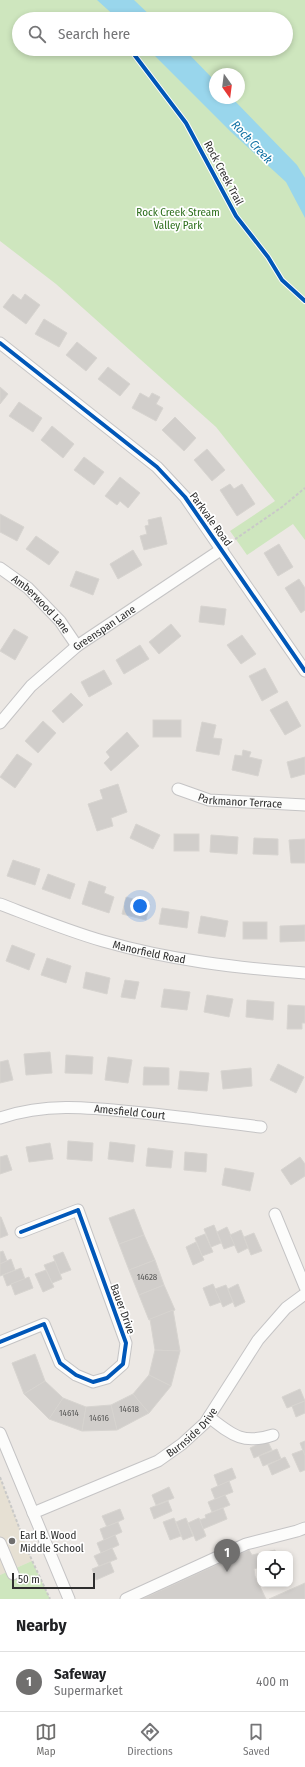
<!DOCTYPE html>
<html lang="en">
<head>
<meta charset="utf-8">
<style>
  :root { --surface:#fff; --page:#f6f6f6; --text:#202124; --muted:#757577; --line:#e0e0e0; --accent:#706f6e }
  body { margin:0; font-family:"Fira Sans Condensed",sans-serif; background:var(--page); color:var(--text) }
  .controls { position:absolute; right:12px; bottom:12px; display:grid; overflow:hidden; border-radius:8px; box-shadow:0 2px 6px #0003 }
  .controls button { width:36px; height:36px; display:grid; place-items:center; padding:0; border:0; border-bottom:1px solid var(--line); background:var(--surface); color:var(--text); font:20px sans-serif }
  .compass { position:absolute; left:209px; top:68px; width:36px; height:36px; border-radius:50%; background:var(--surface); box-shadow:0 2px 6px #0003; rotate:166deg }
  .scale { position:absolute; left:12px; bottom:10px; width:83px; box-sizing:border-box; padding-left:4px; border:2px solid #2e2e2e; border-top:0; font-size:11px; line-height:14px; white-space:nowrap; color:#2e2e2e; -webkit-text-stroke:3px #fff; paint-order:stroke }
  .you { position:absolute; left:140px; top:906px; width:14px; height:14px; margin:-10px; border:3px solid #fff; border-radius:50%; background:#1a73e8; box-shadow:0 0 0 6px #1a73e833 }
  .badge { display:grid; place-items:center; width:26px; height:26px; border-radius:50%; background:var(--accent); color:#fff; font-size:13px; font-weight:700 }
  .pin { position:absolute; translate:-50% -33px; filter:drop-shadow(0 1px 2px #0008) }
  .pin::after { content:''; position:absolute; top:21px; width:14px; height:12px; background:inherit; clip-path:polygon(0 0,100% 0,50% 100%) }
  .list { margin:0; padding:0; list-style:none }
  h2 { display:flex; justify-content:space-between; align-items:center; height:52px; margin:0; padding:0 16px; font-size:17px }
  h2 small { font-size:13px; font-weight:400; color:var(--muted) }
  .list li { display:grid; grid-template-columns:26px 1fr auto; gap:12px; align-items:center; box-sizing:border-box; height:60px; padding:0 16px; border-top:1px solid var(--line) }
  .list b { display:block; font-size:15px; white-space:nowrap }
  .list p { margin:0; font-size:13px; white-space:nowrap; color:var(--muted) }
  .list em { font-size:13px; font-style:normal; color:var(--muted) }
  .icon { flex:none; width:22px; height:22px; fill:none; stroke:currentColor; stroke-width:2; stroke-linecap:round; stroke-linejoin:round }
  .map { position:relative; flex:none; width:305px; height:1599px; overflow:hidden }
  .search { position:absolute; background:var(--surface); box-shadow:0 2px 6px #0003; left:12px; right:12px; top:12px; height:44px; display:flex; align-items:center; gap:10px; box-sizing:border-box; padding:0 14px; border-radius:22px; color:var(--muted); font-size:15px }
  .sheet { height:112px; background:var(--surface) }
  nav { display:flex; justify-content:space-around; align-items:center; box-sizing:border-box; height:56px; border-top:1px solid var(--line); background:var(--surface); font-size:11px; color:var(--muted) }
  nav a { display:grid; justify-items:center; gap:2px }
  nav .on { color:var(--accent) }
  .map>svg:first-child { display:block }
  .education { fill:#e6e0d3 }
  .green { fill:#cee6be; fill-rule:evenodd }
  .water { fill:#99d6ec }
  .building { fill:#d1cecb; stroke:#d7d4d0 }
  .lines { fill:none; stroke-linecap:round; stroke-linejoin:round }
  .minor-casing { stroke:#c5c4c5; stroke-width:13 }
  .path { stroke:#c9c9c8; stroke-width:2; stroke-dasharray:3 2; stroke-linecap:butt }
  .minor { stroke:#fcfcfb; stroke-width:11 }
  .cycleway-casing { stroke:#fff; stroke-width:6 }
  .cycleway { stroke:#0057b8; stroke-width:4 }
  .poi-dot { fill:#706f6e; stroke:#fff; stroke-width:1.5 }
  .labels { text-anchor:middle; stroke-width:3.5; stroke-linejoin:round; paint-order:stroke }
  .number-label { font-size:9px; fill:#585857 }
  .street-label { font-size:11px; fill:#2e2e2e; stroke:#fff }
  .park-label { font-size:11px; fill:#2c6e1b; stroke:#fff }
  .poi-label { font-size:11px; fill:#2e2e2e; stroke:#fff; text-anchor:start }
  .water-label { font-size:12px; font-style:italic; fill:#0d6fa3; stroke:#fff }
</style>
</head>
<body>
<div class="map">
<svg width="305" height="1599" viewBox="0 0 305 1599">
  <rect width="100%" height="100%" fill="#ece8e4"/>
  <path class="education" d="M 0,1477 L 32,1561 L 0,1575 Z"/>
  <g class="green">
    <path d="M 0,0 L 305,0 L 305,540 L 293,524 L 247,555 L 230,531 L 275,501 L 216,427 L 56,284 L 0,241 ZM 19,19 L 286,19 L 286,49 L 19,49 ZM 215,74 L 239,74 L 239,98 L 215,98 Z"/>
    <path d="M 32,1561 L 50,1599 L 0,1599 L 0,1575 Z"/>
  </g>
  <g class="water">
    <path d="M 97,0 L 134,0 L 154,19 L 118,19 Z"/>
    <path d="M 148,49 L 184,49 L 215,81 L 215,98 L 232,98 L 297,165 L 305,178 L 305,218 L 286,182 L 230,131 Z"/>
  </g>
  <g class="building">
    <path d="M 13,294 L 21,300 L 25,294 L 40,305 L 26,324 L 3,307 Z"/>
    <path d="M 44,319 L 67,333 L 59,347 L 35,334 Z"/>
    <path d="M 77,342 L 97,358 L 86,371 L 66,355 Z"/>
    <path d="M 108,367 L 130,384 L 120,396 L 98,379 Z"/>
    <path d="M 0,387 L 8,394 L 0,404 Z"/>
    <path d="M 140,393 L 149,398 L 152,393 L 160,397 L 156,404 L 163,408 L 156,421 L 132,408 Z"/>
    <path d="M 19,402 L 42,418 L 33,432 L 9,416 Z"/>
    <path d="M 175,417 L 196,438 L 184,451 L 162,430 Z"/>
    <path d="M 52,426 L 74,444 L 63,458 L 41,440 Z"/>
    <path d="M 207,449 L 225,470 L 212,481 L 194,460 Z"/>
    <path d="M 84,457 L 104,472 L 94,485 L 74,470 Z"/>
    <path d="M 120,477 L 140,493 L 128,508 L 120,501 L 117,505 L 105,496 Z"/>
    <path d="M 230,484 L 234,489 L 242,484 L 255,504 L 237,516 L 220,490 Z"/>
    <path d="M 0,514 L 24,527 L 17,541 L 0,532 Z"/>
    <path d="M 161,517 L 167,544 L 144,550 L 140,536 L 147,534 L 145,526 L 149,525 L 148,520 Z"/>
    <path d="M 36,536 L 59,552 L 49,565 L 26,549 Z"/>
    <path d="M 279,544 L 293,567 L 278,576 L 264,553 Z"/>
    <path d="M 133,550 L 142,565 L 118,579 L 110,564 Z"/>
    <path d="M 76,571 L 99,579 L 93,595 L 70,586 Z"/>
    <path d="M 299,579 L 305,588 L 305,610 L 301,613 L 285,588 Z"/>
    <path d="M 201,606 L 226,609 L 224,625 L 199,622 Z"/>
    <path d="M 171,624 L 181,636 L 159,654 L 149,642 Z"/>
    <path d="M 14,629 L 28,637 L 15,660 L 0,651 Z"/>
    <path d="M 242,635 L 256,654 L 241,664 L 227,645 Z"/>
    <path d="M 140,645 L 149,659 L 124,674 L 116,660 Z"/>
    <path d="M 265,668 L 278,692 L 262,701 L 249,676 Z"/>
    <path d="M 104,670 L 112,684 L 89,697 L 81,682 Z"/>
    <path d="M 71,693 L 83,705 L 63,723 L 52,711 Z"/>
    <path d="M 287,701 L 301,726 L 285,735 L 270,710 Z"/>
    <rect x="153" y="720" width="28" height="17"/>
    <path d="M 43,721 L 56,733 L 38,753 L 25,741 Z"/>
    <path d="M 202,722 L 216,725 L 213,738 L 222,739 L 219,755 L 196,751 Z"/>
    <path d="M 127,732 L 139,746 L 111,771 L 104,763 L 110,757 L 106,752 Z"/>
    <path d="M 243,750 L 251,752 L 249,757 L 262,760 L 258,776 L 232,770 L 235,755 L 242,756 Z"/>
    <path d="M 17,754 L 32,764 L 15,788 L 0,777 Z"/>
    <path d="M 305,757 L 305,774 L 291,778 L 287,762 Z"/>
    <path d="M 118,784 L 127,812 L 111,818 L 113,826 L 97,831 L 88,804 L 103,799 L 100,790 Z"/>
    <path d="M 136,824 L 160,835 L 153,849 L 130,838 Z"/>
    <rect x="174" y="834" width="25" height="17"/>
    <path d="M 211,835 L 238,837 L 237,854 L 210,852 Z"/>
    <path d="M 254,838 L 278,839 L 278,855 L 253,854 Z"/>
    <path d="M 305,839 L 305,863 L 291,863 L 289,840 Z"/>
    <path d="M 13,860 L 40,869 L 35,885 L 7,876 Z"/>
    <path d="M 48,874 L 75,884 L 70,899 L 42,889 Z"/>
    <path d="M 89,881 L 106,887 L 104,893 L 114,897 L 109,913 L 82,904 Z"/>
    <path d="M 126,897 L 150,904 L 146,920 L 122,914 Z"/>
    <path d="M 162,908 L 189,912 L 187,928 L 159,924 Z"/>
    <path d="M 201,916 L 228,921 L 225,937 L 198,933 Z"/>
    <rect x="243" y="922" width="24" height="17"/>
    <path d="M 305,925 L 305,941 L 280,942 L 280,926 Z"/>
    <path d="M 12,945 L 35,954 L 29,970 L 6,961 Z"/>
    <path d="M 47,958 L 71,966 L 66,983 L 41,975 Z"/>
    <path d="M 86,972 L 110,978 L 107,994 L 83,988 Z"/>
    <path d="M 125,980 L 139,982 L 135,999 L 121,997 Z"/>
    <path d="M 164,989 L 190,992 L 187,1010 L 161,1007 Z"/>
    <path d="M 207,995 L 233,999 L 229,1017 L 204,1012 Z"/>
    <path d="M 247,1000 L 274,1002 L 273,1020 L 246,1017 Z"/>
    <path d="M 288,1005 L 305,1006 L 305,1023 L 302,1023 L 302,1029 L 287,1029 Z"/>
    <path d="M 50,1052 L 52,1073 L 26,1075 L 24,1054 Z"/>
    <path d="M 66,1055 L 93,1057 L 92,1074 L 65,1073 Z"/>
    <path d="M 108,1057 L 132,1060 L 128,1083 L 105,1080 Z"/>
    <path d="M 8,1060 L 13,1080 L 0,1083 L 0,1062 Z"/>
    <path d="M 278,1064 L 304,1077 L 296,1093 L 270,1080 Z"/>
    <path d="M 144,1067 L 169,1068 L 169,1085 L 143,1085 Z"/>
    <path d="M 251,1068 L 252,1086 L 223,1089 L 221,1071 Z"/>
    <path d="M 180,1071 L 209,1073 L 207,1091 L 178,1089 Z"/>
    <path d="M 68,1141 L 93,1143 L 92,1161 L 67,1159 Z"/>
    <path d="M 110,1142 L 135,1145 L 133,1162 L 108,1159 Z"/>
    <path d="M 50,1143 L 53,1159 L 29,1162 L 26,1147 Z"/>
    <path d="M 148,1148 L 173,1151 L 171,1168 L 146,1166 Z"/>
    <path d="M 185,1152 L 207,1154 L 206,1172 L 184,1170 Z"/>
    <path d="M 7,1155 L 12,1170 L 0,1174 L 0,1157 Z"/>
    <path d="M 300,1157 L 305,1164 L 305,1176 L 291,1185 L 281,1170 Z"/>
    <path d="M 225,1168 L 254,1173 L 250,1191 L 222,1185 Z"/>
    <path d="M 134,1209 L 144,1235 L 119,1244 L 109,1218 Z"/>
    <path d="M 0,1217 L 1,1217 L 8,1235 L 0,1238 Z"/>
    <path d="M 214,1225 L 221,1243 L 211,1247 L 204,1229 Z"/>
    <path d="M 227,1227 L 235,1245 L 224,1249 L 217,1232 Z"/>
    <path d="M 241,1230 L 248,1248 L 238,1253 L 230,1235 Z"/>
    <path d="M 254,1233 L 262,1251 L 251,1255 L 244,1237 Z"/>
    <path d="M 205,1234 L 213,1252 L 202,1256 L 195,1238 Z"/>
    <path d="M 144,1235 L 155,1260 L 129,1270 L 119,1244 Z"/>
    <path d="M 196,1242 L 204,1260 L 193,1265 L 186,1247 Z"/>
    <path d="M 3,1251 L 7,1261 L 0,1264 L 0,1252 Z"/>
    <path d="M 63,1252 L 71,1270 L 60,1274 L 53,1256 Z"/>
    <path d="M 11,1259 L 15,1270 L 0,1276 L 0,1264 Z"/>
    <path d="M 155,1260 L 164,1285 L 139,1295 L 129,1270 Z"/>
    <path d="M 55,1261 L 62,1279 L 52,1283 L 44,1265 Z"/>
    <path d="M 21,1268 L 25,1279 L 7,1286 L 3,1275 Z"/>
    <path d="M 46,1270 L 54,1287 L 43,1292 L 35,1274 Z"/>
    <path d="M 29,1277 L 33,1288 L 15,1295 L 11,1284 Z"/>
    <path d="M 213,1284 L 221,1302 L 210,1306 L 203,1288 Z"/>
    <path d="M 238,1284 L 245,1302 L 235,1307 L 228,1289 Z"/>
    <path d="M 164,1285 L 175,1310 L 149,1320 L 139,1295 Z"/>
    <path d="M 226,1285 L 233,1302 L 223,1307 L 215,1289 Z"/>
    <path d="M 173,1310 L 180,1351 L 155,1350 L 150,1319 Z"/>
    <path d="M 155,1350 L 180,1351 L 171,1386 L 149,1375 Z"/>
    <path d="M 35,1354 L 45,1381 L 24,1394 L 12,1363 Z"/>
    <path d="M 149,1375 L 171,1386 L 149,1413 L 133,1394 Z"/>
    <path d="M 45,1381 L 63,1398 L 49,1419 L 24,1394 Z"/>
    <path d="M 300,1389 L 305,1401 L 287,1408 L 282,1397 Z"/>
    <path d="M 133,1394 L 149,1413 L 117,1430 L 111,1405 Z"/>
    <path d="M 63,1398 L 86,1407 L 82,1431 L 49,1419 Z"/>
    <path d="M 305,1401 L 305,1413 L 296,1417 L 292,1406 Z"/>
    <path d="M 111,1405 L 117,1430 L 82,1431 L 86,1407 Z"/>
    <path d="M 267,1440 L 272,1450 L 254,1458 L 250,1448 Z"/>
    <path d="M 305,1441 L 305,1456 L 300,1443 Z"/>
    <path d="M 277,1449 L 281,1459 L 263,1466 L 259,1456 Z"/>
    <path d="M 303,1450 L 305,1456 L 305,1470 L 300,1472 L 292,1454 Z"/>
    <path d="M 285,1457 L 290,1467 L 272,1475 L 268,1465 Z"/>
    <path d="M 232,1468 L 236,1478 L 218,1486 L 214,1475 Z"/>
    <path d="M 229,1481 L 233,1492 L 215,1499 L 211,1489 Z"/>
    <path d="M 169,1487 L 174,1498 L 156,1505 L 152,1495 Z"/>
    <path d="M 225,1495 L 230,1505 L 212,1512 L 208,1502 Z"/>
    <path d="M 168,1501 L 172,1511 L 154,1519 L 150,1508 Z"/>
    <path d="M 223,1508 L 227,1519 L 203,1529 L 199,1520 L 206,1518 L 205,1515 Z"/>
    <path d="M 120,1509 L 124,1519 L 107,1527 L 102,1516 Z"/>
    <path d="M 174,1518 L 181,1536 L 170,1540 L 163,1522 Z"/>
    <path d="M 186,1518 L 193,1536 L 183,1540 L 176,1522 Z"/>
    <path d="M 199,1518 L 206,1536 L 196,1541 L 188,1523 Z"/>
    <path d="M 118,1522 L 122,1532 L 104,1540 L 100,1529 Z"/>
    <path d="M 115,1535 L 119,1545 L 101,1553 L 97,1543 Z"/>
    <path d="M 112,1548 L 117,1559 L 99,1566 L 94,1556 Z"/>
    <path d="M 249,1550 L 252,1555 L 275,1550 L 276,1554 L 260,1554 L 260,1567 L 254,1569 L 255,1576 L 266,1599 L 142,1599 Z"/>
    <path d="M 110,1562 L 114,1572 L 96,1580 L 92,1569 Z"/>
    <path d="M 305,1583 L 305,1599 L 269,1599 Z"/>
  </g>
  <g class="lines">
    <defs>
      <g id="minor">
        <path d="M 0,343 L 157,467 L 185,497 L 305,671"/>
        <path id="s1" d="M 0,568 L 28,588 L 60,621 L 77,646"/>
        <path id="s2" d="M 0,723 L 31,686 L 77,646 L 222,549"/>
        <path id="s3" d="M 178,789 L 209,800 L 305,805"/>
        <path id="s4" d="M 0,904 C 34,917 68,931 103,941 C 169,960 237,968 305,973"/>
        <path id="s5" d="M 0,1118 C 45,1103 86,1107 133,1112 C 176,1116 218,1122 261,1127"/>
        <path d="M 275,1214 L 305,1287"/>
        <path d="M 0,1342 L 44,1324 L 60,1363 L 76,1375 L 93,1382 L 107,1378 L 123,1364 L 126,1343 L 78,1210 L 21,1232"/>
        <path d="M 209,1417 C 232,1435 243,1445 273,1435"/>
        <path d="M 0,1433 L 69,1599"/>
        <path id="s6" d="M 33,1513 L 158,1461 L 182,1444 L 205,1423 L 258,1340 L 286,1308 L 305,1294"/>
        <path d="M 0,1543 L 13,1574"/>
        <path d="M 126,1599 L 246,1544 L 297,1531 L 305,1528"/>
      </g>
    </defs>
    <use href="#minor" class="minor-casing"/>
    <g class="path">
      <path d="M 231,542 L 282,507 L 305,488"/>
      <path d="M 0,1477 L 30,1556 L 50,1599"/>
    </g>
    <use href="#minor" class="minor"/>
    <defs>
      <g id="cycleway">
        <path d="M 130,49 L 186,123 L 236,216 L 268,257 L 282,280 L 305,301"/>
        <path d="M 0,343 L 157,467 L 185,497 L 305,671"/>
        <path d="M 0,1342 L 44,1324 L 60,1363 L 76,1375 L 93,1382 L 107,1378 L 123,1364 L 126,1343 L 78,1210 L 21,1232"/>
      </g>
    </defs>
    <use href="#cycleway" class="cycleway-casing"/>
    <use href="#cycleway" class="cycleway"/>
  </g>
  <circle class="poi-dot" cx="12" cy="1541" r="4"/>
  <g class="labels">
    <g class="number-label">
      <text x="147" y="1280">14628</text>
      <text x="129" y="1412">14618</text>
      <text x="69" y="1416">14614</text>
      <text x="99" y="1421">14616</text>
    </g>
    <g class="street-label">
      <text transform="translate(224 173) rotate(62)" y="4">Rock Creek Trail</text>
      <text transform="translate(211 519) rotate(54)" y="4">Parkvale Road</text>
      <text dy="4" stroke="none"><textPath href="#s1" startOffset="55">Amberwood Lane</textPath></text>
      <text dy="4" stroke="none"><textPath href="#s2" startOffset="142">Greenspan Lane</textPath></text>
      <text dy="4" stroke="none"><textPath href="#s3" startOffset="64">Parkmanor Terrace</textPath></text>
      <text dy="4" stroke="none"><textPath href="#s4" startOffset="157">Manorfield Road</textPath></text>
      <text dy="4" stroke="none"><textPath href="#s5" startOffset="131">Amesfield Court</textPath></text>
      <text transform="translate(123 1309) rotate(70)" y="4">Bauer Drive</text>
      <text dy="4" stroke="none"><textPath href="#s6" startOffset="180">Burnside Drive</textPath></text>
    </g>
    <g class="park-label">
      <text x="178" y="216">Rock Creek Stream<tspan x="178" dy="13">Valley Park</tspan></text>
    </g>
    <g class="poi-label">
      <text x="20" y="1539">Earl B. Wood<tspan x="20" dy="13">Middle School</tspan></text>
    </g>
    <g class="water-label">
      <text transform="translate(252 142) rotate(47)" y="4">Rock Creek</text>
    </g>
  </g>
</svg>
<div class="controls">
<button><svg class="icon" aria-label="locate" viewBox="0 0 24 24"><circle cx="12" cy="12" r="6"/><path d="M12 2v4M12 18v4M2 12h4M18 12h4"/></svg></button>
</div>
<svg class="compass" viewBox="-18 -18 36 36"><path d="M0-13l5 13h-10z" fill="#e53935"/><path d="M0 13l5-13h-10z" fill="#757577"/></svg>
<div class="scale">50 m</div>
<div class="you"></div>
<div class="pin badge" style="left:227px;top:1572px">1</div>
<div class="search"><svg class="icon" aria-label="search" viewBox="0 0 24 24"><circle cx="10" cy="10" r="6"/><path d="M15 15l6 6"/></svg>Search here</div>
</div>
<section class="sheet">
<h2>Nearby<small></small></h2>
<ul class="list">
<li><span class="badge">1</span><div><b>Safeway</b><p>Supermarket</p></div><em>400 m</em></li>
</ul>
</section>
<nav>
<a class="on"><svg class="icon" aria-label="map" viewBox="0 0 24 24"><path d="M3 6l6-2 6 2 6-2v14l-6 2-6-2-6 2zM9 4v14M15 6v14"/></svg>Map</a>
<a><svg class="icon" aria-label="directions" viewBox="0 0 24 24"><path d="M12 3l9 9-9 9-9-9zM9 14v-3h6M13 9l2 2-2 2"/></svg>Directions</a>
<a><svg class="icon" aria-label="saved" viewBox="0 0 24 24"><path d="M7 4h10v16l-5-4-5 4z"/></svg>Saved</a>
</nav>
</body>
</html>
